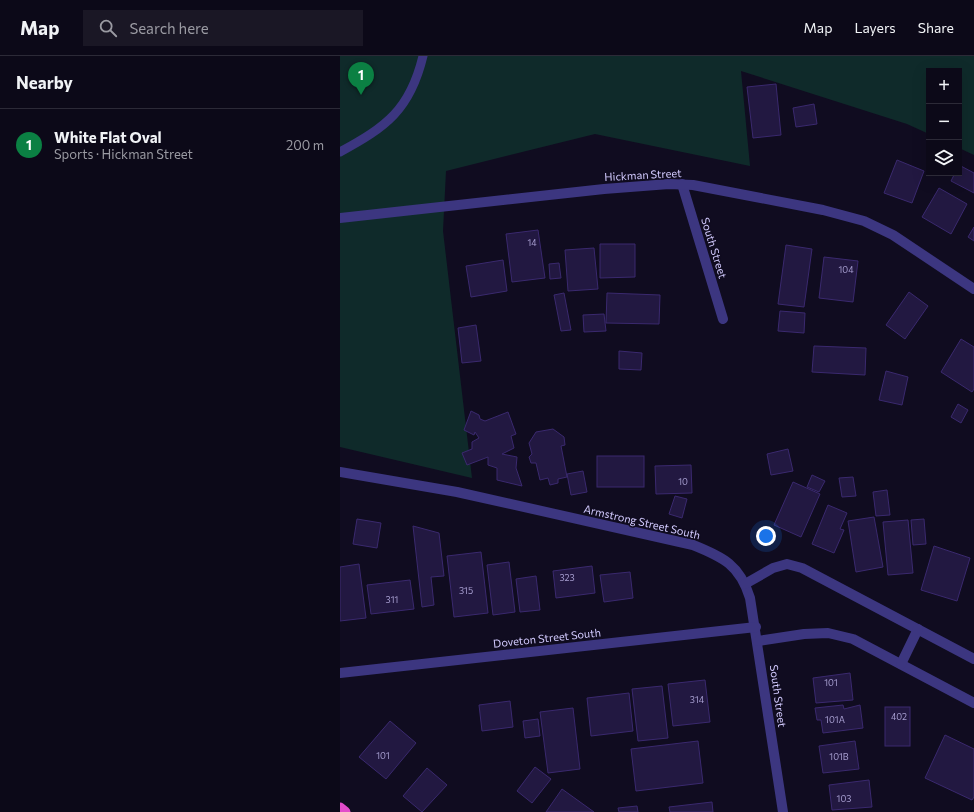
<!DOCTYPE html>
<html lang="en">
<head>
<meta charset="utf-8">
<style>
  :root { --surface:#0c0918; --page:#1a1725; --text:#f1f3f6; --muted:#9a9aa2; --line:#2c2a37; --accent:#0b8043 }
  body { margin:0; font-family:Commissioner,sans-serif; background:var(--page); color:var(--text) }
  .controls { position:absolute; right:12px; top:12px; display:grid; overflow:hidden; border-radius:0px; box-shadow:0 4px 16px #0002 }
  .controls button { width:36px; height:36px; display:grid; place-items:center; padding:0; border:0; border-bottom:1px solid var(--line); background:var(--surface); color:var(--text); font:20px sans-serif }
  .you { position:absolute; left:426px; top:480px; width:14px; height:14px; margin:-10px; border:3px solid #fff; border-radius:50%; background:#1a73e8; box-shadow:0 0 0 6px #1a73e833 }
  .badge { display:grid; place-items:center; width:26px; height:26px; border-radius:50%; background:var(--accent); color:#fff; font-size:13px; font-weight:700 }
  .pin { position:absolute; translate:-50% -33px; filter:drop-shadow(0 1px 2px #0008) }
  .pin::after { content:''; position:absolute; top:21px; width:14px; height:12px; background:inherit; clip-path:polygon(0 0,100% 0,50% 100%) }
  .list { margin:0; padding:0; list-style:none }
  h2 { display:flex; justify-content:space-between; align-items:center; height:52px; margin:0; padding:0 16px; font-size:17px }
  h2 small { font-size:13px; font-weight:400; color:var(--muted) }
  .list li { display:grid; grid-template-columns:26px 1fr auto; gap:12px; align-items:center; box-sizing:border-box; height:72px; padding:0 16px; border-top:1px solid var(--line) }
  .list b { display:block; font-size:15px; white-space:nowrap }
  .list p { margin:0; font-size:13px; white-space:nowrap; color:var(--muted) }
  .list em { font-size:13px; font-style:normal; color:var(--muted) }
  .icon { flex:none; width:22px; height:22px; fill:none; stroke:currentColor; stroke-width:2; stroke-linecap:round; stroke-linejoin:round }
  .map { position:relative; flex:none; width:634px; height:756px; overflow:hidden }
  header { display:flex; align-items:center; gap:24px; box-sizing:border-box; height:56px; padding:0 20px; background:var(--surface); border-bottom:1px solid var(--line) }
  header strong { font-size:19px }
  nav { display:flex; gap:22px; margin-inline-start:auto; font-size:14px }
  .search { width:280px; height:36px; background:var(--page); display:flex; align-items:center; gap:10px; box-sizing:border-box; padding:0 14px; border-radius:0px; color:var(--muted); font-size:15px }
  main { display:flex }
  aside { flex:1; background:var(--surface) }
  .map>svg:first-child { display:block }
  .green { fill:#0f2a2a }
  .building { fill:#221841; stroke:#3a296e }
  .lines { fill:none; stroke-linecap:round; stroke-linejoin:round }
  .service { stroke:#3c3680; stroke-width:9 }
  .minor { stroke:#3c3680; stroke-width:10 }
  .trunk { stroke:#e24ccb; stroke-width:11 }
  .labels { text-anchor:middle; stroke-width:3; stroke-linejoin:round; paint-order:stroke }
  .number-label { font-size:9px; fill:#a79ed0 }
  .street-label { font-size:11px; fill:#d3cbff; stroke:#100c20 }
</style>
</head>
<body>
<header>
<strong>Map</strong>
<div class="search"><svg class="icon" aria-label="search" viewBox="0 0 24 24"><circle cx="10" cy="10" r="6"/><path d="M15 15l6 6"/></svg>Search here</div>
<nav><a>Map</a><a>Layers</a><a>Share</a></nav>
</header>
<main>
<aside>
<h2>Nearby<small></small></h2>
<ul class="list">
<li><span class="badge">1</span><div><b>White Flat Oval</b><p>Sports · Hickman Street</p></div><em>200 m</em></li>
</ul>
</aside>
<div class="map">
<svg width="634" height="756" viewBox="0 0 634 756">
  <rect width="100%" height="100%" fill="#100c20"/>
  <path class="green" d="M 0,0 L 634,0 L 634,99 L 619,92 L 619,15 L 589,15 L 589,78 L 567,68 L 401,15 L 410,110 L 255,78 L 106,115 L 103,175 L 132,422 L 0,391 Z"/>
  <g class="building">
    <path d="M 436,28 L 441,79 L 413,82 L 407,31 Z"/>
    <path d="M 474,48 L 477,68 L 456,71 L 453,52 Z"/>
    <path d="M 557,104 L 584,115 L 572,147 L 544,137 Z"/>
    <path d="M 619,109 L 634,117 L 634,137 L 611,125 L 615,117 L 619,117 Z"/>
    <path d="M 599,132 L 627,148 L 611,178 L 582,161 Z"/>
    <path d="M 634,171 L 634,185 L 628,181 Z"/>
    <path d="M 198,174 L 205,222 L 172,226 L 166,178 Z"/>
    <path d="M 260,188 L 295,188 L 295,221 L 260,222 Z"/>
    <path d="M 446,189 L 472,193 L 464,251 L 438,248 Z"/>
    <path d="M 254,192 L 258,233 L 228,235 L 225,194 Z"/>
    <path d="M 484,201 L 518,205 L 513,246 L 479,242 Z"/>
    <path d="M 163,204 L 167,235 L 131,241 L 126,210 Z"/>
    <path d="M 219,207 L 221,222 L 210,223 L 209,208 Z"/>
    <path d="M 569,236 L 588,250 L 565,283 L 546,269 Z"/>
    <path d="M 224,237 L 231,274 L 221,275 L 214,239 Z"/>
    <path d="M 267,237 L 320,239 L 319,268 L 266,267 Z"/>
    <path d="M 440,255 L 465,257 L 464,277 L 438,275 Z"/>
    <path d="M 264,258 L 266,275 L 244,276 L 243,259 Z"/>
    <path d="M 136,269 L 141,305 L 122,307 L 118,272 Z"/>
    <path d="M 621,283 L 634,291 L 634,333 L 632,336 L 601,316 Z"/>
    <path d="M 474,290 L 526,292 L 525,319 L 472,316 Z"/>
    <path d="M 279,295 L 302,297 L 301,314 L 279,313 Z"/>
    <path d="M 546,315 L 568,321 L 562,349 L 539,344 Z"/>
    <path d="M 618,348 L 628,354 L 621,367 L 611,361 Z"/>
    <path d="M 131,355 L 139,359 L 140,363 L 145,365 L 168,356 L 176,378 L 171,380 L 174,392 L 162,398 L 177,401 L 176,412 L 182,430 L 157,424 L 157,412 L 148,409 L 148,401 L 127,409 L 122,397 L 132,393 L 132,386 L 139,382 L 135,376 L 134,379 L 124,374 Z"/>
    <path d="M 213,373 L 224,381 L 225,389 L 221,390 L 227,421 L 218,423 L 218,427 L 210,429 L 208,422 L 200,424 L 196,407 L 191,407 L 189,401 L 192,398 L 189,387 L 196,376 Z"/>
    <path d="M 448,393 L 453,415 L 431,419 L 427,398 Z"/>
    <rect x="257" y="400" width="47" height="31"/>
    <path d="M 351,409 L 352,437 L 316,438 L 315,410 Z"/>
    <path d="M 243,415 L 247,436 L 231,439 L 227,418 Z"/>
    <path d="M 472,419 L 485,425 L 479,436 L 467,431 Z"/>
    <path d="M 513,421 L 516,440 L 502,441 L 499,422 Z"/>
    <path d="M 453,426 L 480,438 L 461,481 L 434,469 Z"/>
    <path d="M 547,434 L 550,459 L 536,460 L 533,436 Z"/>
    <path d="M 335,440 L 347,443 L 342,462 L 329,458 Z"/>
    <path d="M 488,449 L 507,457 L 500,473 L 504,474 L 494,497 L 472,488 Z"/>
    <path d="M 534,461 L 543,511 L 516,516 L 508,465 Z"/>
    <path d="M 17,463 L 41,467 L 37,492 L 13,488 Z"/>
    <path d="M 584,463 L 586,488 L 573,489 L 571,464 Z"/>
    <path d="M 568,464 L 573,517 L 548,519 L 543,466 Z"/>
    <path d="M 73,470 L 99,477 L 104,520 L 91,521 L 94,549 L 82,551 Z"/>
    <path d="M 594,490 L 630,502 L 617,545 L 581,534 Z"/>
    <path d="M 141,496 L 148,557 L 114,561 L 107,500 Z"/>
    <path d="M 169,506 L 175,556 L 153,559 L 147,509 Z"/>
    <path d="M 19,508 L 26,562 L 0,565 L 0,511 Z"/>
    <path d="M 252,510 L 255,537 L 216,542 L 213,515 Z"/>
    <path d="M 290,516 L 293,542 L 264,546 L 260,519 Z"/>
    <path d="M 196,520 L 200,554 L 180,556 L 176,523 Z"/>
    <path d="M 70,524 L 74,553 L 31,558 L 27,529 Z"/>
    <path d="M 510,617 L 513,644 L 476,647 L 473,622 Z"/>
    <path d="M 365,624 L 370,666 L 333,670 L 328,628 Z"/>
    <path d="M 322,630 L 328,682 L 298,685 L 292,633 Z"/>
    <path d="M 289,637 L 293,675 L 251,680 L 247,642 Z"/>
    <path d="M 170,645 L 173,671 L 142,675 L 139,649 Z"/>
    <path d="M 503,649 L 504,653 L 520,649 L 523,672 L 483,677 L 481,664 L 477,664 L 475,652 Z"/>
    <rect x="545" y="651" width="25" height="39"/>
    <path d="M 233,652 L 240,713 L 208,717 L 200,656 Z"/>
    <path d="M 198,663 L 200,680 L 185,682 L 183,665 Z"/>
    <path d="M 50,665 L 76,687 L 46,723 L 19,701 Z"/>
    <path d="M 605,679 L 634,693 L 634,741 L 632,744 L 585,722 Z"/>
    <path d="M 358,685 L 363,727 L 296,735 L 291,693 Z"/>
    <path d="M 515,685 L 519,713 L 483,717 L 479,690 Z"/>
    <path d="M 195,711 L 211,723 L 192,747 L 177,735 Z"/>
    <path d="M 87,712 L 107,729 L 82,756 L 63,740 Z"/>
    <path d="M 529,724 L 532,751 L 492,754 L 489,729 Z"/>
    <path d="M 222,733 L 254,756 L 206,756 Z"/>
    <path d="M 372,746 L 373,756 L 330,756 L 329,751 Z"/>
    <path d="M 297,750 L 298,756 L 279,756 L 278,752 Z"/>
  </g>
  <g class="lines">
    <path class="service" d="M 0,96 C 46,71 70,54 83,0"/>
    <g class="minor">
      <path d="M 342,128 L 383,263"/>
      <path d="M 0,162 L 264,133 L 329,128 L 353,129 L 483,154 L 524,165 L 553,179 L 634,233"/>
      <path d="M 0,416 L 117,436 L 353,489 C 383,501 400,509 410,542 L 443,756"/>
      <path d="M 405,528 L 433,512 L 447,508 L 462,512 L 634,603"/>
      <path d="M 418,585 L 464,578 L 488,577 L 513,583 L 634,647"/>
      <path d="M 561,608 L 578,573"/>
      <path d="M 0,617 L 416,571"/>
    </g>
    <path class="trunk" d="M 0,752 L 5,756"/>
  </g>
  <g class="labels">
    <g class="number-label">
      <text x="192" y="190">14</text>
      <text x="506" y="217">104</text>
      <text x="343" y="429">10</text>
      <text x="227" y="525">323</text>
      <text x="126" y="538">315</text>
      <text x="52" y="547">311</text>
      <text x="491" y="630">101</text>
      <text x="357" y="647">314</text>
      <text x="559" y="664">402</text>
      <text x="495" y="667">101A</text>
      <text x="43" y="703">101</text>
      <text x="499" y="704">101B</text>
      <text x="504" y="746">103</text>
    </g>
    <g class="street-label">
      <text transform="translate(303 119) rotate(-3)" y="4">Hickman Street</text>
      <text transform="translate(374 192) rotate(73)" y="4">South Street</text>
      <text transform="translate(302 466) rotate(13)" y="4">Armstrong Street South</text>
      <text transform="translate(207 582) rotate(-6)" y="4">Doveton Street South</text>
      <text transform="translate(438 640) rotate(82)" y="4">South Street</text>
    </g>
  </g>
</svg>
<div class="controls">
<button>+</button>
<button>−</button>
<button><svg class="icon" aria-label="layers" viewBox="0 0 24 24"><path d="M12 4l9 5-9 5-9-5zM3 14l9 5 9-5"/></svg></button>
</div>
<div class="you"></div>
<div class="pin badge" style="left:21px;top:39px">1</div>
</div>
</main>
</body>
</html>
